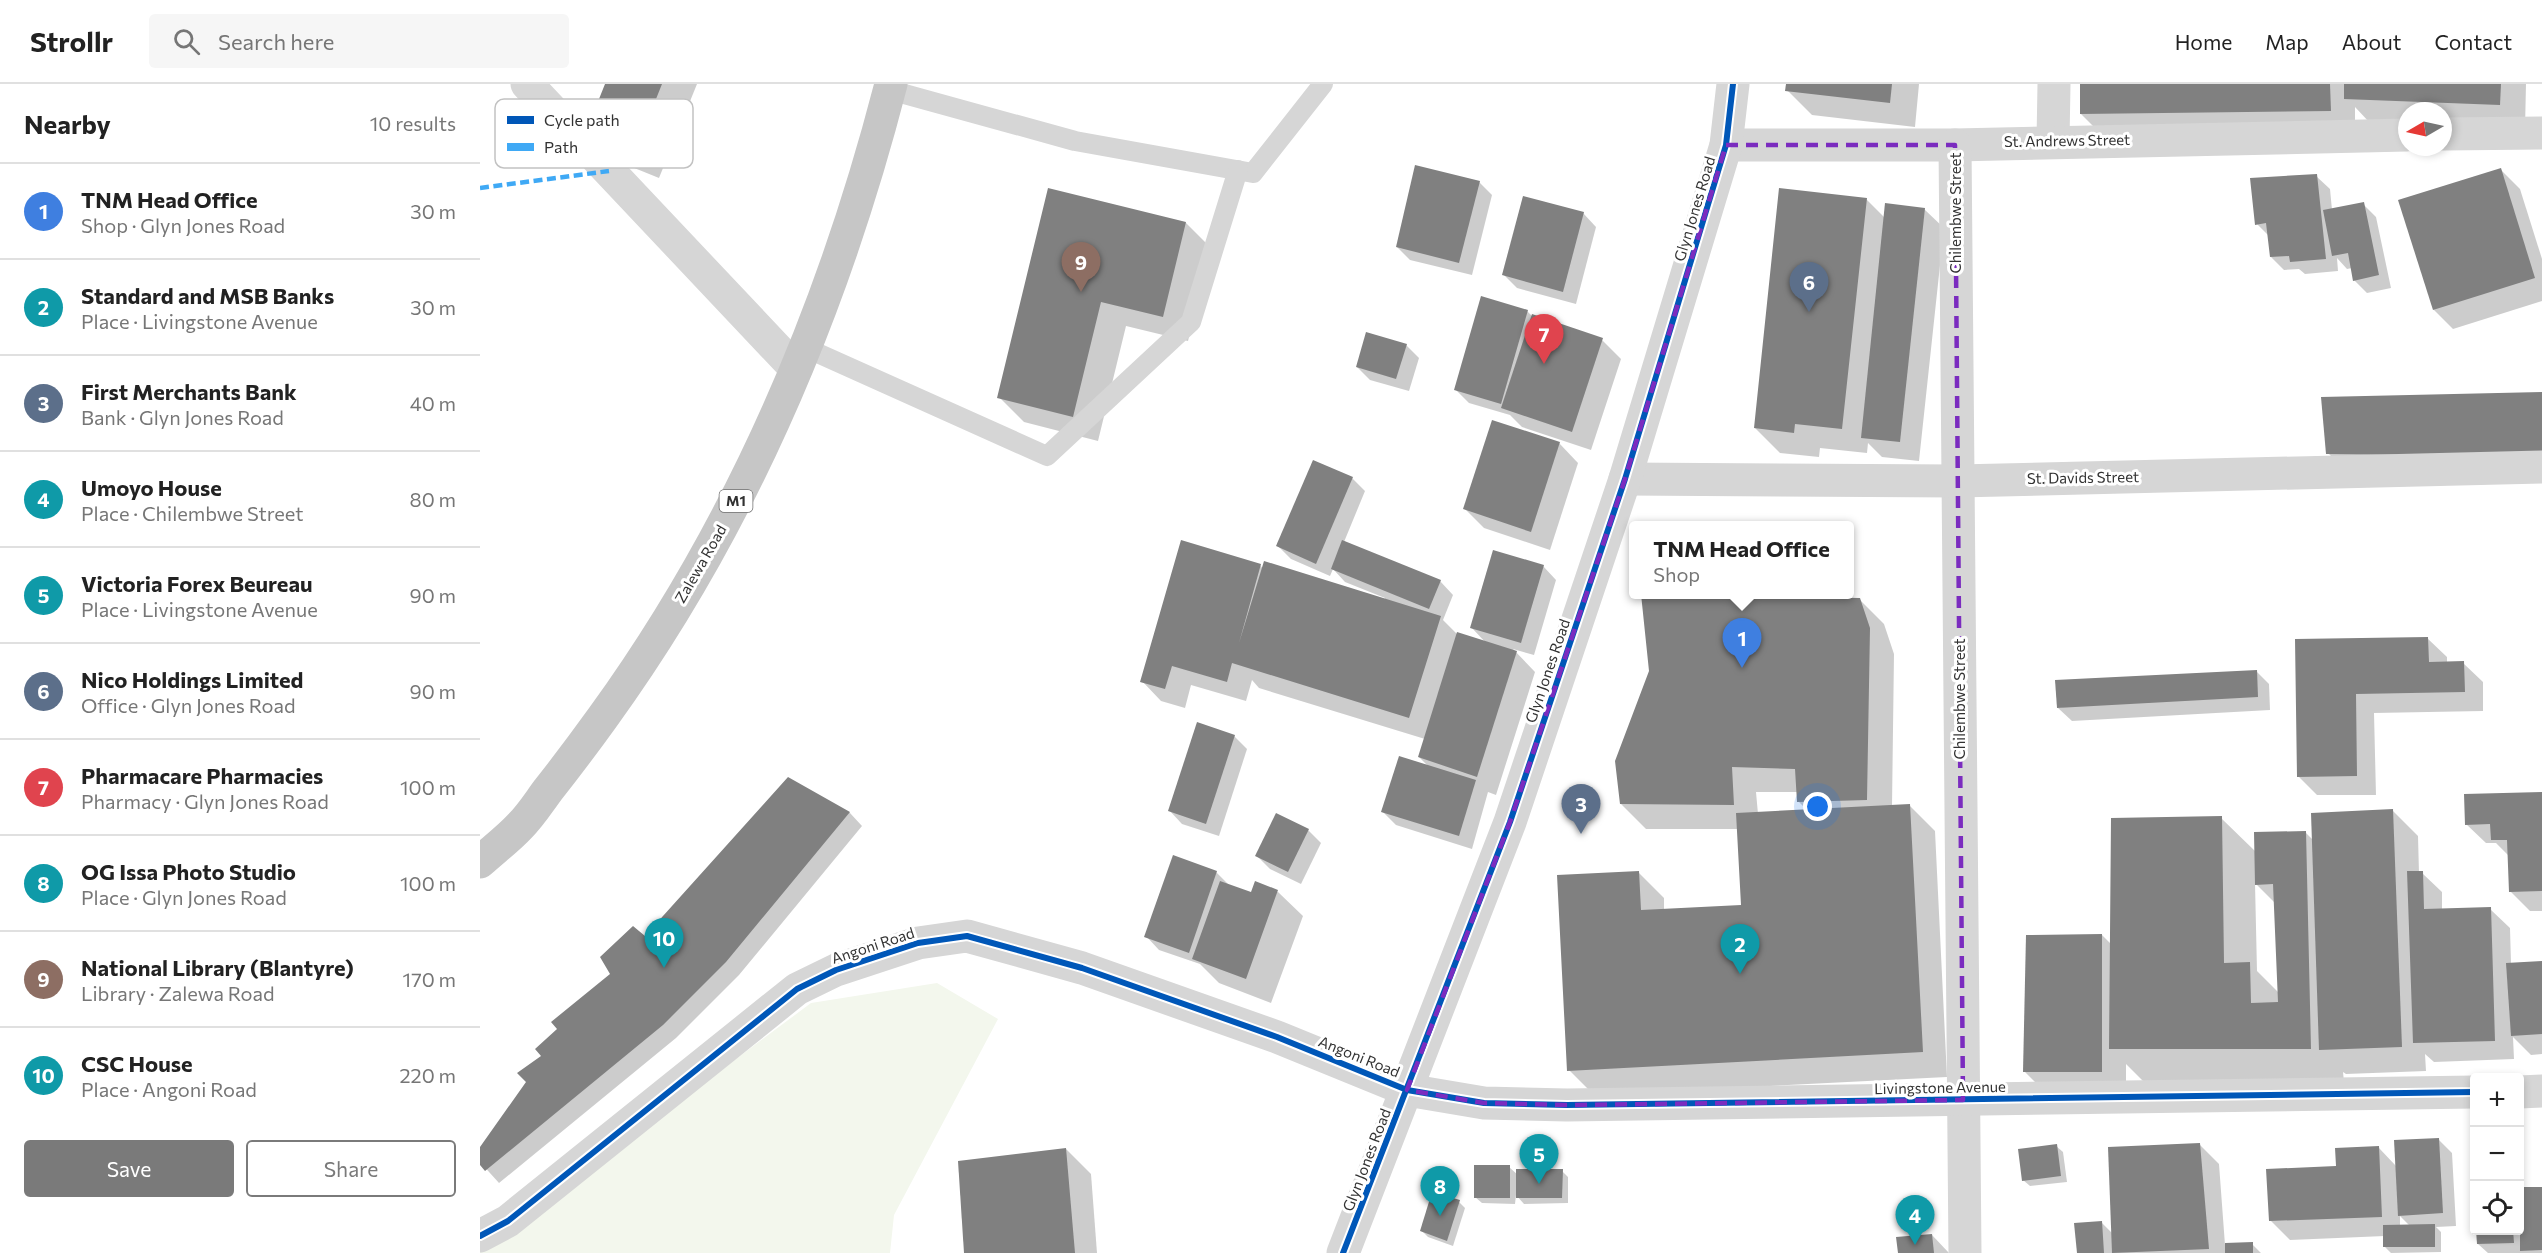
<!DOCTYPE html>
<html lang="en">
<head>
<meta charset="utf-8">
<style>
  :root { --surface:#fff; --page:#f6f6f6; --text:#222; --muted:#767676; --line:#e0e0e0; --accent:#7a7a7a }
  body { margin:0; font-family:Commissioner,sans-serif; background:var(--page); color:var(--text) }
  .controls { position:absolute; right:18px; bottom:18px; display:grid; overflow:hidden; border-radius:6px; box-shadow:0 3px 9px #0003 }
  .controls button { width:54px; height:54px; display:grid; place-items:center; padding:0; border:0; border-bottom:2px solid var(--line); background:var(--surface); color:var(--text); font:30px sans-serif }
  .compass { position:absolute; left:1918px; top:18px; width:54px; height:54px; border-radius:50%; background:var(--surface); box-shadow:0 3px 9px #0003; rotate:261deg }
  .you { position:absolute; left:1338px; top:723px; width:21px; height:21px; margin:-15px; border:4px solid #fff; border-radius:50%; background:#1a73e8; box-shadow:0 0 0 9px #1a73e833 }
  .badge { display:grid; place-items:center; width:39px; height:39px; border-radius:50%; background:var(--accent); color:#fff; font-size:20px; font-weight:700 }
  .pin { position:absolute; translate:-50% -50px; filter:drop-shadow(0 2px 3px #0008) }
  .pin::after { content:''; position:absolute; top:32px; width:21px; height:18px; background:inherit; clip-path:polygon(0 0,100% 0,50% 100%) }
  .popup { position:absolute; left:1149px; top:437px; width:225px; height:78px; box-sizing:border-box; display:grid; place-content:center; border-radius:6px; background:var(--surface); filter:drop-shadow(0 2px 4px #0005); font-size:20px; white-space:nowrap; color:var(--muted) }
  .popup b { font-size:22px; color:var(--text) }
  .popup::after { content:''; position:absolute; left:50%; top:100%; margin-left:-12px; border:12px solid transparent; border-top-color:var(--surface) }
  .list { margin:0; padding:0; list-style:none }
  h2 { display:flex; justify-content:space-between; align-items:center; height:78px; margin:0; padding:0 24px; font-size:26px }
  h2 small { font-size:20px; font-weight:400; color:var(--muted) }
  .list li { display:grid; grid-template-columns:39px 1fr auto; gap:18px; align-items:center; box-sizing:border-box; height:96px; padding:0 24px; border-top:2px solid var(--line) }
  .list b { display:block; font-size:22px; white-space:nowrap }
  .list p { margin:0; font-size:20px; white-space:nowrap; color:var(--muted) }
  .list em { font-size:20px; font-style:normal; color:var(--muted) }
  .actions { display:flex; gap:12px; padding:18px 24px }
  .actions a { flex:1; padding:14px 0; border:2px solid var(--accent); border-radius:6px; text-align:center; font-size:21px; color:var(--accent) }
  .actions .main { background:var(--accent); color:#fff }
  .icon { flex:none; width:33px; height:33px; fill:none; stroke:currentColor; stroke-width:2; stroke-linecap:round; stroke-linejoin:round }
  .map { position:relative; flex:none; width:2062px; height:1169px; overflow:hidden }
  header { display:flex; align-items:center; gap:36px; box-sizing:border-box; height:84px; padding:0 30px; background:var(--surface); border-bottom:2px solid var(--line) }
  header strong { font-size:28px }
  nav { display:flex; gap:33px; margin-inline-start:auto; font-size:21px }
  .search { width:420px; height:54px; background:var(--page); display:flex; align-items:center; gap:15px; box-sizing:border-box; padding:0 21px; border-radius:6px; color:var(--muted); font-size:22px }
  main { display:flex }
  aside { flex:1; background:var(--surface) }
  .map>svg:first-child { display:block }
  .green { fill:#f3f7ed }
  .shadow { fill:#0003; fill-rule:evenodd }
  .building { fill:#808080 }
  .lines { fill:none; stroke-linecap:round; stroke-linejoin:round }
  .service { stroke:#d6d6d6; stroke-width:20 }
  .minor { stroke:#d6d6d6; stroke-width:33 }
  .tertiary { stroke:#d6d6d6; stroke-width:33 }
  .trunk { stroke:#c6c6c6; stroke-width:33 }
  .quiet { stroke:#3fa9f5; stroke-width:4.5; stroke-dasharray:9 4.5; stroke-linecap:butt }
  .cycleway-casing { stroke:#fff; stroke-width:10 }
  .cycleway { stroke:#0057b8; stroke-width:6 }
  .marked { fill:none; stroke:#7b2cbf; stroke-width:4.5; stroke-dasharray:12 8; stroke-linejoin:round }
  .labels { text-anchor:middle; stroke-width:6; stroke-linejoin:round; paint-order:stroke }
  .shield { fill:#fff; stroke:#707070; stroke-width:1.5 }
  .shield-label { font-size:14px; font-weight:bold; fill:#323232 }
  .street-label { font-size:15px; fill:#323232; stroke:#fff }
  .key { fill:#fff; stroke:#c2c2c2; stroke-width:1.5 }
  .key-label { font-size:16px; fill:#323232 }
</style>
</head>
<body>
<header>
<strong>Strollr</strong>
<div class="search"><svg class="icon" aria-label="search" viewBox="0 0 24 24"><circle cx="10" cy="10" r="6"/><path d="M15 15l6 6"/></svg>Search here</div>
<nav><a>Home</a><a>Map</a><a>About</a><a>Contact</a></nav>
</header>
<main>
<aside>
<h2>Nearby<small>10 results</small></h2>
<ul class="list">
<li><span class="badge" style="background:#3f7fe0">1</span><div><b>TNM Head Office</b><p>Shop · Glyn Jones Road</p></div><em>30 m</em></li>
<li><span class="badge" style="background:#0f9aa8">2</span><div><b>Standard and MSB Banks</b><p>Place · Livingstone Avenue</p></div><em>30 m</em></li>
<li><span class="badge" style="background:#5c6f8a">3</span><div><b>First Merchants Bank</b><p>Bank · Glyn Jones Road</p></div><em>40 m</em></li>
<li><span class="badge" style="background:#0f9aa8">4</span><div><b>Umoyo House</b><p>Place · Chilembwe Street</p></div><em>80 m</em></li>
<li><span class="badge" style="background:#0f9aa8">5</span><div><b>Victoria Forex Beureau</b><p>Place · Livingstone Avenue</p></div><em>90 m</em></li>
<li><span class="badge" style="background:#5c6f8a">6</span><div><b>Nico Holdings Limited</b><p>Office · Glyn Jones Road</p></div><em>90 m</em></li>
<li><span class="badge" style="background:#e0444e">7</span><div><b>Pharmacare Pharmacies</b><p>Pharmacy · Glyn Jones Road</p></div><em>100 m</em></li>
<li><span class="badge" style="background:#0f9aa8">8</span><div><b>OG Issa Photo Studio</b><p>Place · Glyn Jones Road</p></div><em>100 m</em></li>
<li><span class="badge" style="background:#8d6e63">9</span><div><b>National Library (Blantyre)</b><p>Library · Zalewa Road</p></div><em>170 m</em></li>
<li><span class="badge" style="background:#0f9aa8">10</span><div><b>CSC House</b><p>Place · Angoni Road</p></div><em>220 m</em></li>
</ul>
<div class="actions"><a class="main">Save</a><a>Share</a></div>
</aside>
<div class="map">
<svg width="2062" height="1169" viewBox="0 0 2062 1169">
  <rect width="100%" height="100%" fill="#fff"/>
  <path class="green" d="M 457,899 L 518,935 L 414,1131 L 410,1169 L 0,1169 L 0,1166 L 331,919 Z"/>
  <g class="shadow">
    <path d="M 127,0 L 217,0 L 179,94 L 132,75 L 107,50 Z"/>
    <path d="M 1307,0 L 1439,0 L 1435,43 L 1332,31 L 1307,6 Z"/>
    <path d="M 1601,0 L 2046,0 L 2045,45 L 1963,42 L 1963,27 L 1927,27 L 1927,41 L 1890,39 L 1875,23 L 1875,51 L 1626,55 L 1601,30 Z"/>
    <path d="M 2021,86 L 2040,105 L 2062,175 L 2062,217 L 1973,245 L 1954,226 Z"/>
    <path d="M 1836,92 L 1850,105 L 1852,126 L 1883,120 L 1896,133 L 1911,204 L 1887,209 L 1874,196 L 1872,184 L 1867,185 L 1857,174 L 1858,187 L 1825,190 L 1819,185 L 1804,186 L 1791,173 L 1789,152 L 1777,140 Z"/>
    <path d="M 999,98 L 1012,111 L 992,191 L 930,176 L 917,163 Z"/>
    <path d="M 569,106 L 706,139 L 731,164 L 708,257 L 646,242 L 618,357 L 544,338 L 519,313 Z"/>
    <path d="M 1386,115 L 1405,134 L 1444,125 L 1464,144 L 1439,377 L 1402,373 L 1388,359 L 1387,369 L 1340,364 L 1339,373 L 1300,369 L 1275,344 Z"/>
    <path d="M 1103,129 L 1116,143 L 1096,220 L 1037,204 L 1024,191 Z"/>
    <path d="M 1047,227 L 1052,232 L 1122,256 L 1141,275 L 1111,366 L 1042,343 L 1030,331 L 989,319 L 976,306 Z"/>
    <path d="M 926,261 L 939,274 L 929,307 L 890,296 L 877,283 Z"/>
    <path d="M 2062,309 L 1873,394 L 1848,369 Z"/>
    <path d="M 1079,359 L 1098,379 L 1070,466 L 1004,444 L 985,425 Z"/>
    <path d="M 872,394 L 885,407 L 864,458 L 960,497 L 973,511 L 963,536 L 978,551 L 1006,559 L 992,544 L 1063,482 L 1076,496 L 1054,571 L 1033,565 L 1055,588 L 1016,711 L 1008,708 L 992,765 L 916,741 L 903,728 L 949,683 L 939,673 L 945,655 L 779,604 L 772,596 L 766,617 L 711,601 L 705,624 L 681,617 L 662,597 L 780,481 L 783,485 L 904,516 L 905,514 L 865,498 L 853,485 L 850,492 L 811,475 L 798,462 Z"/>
    <path d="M 1162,510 L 1379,515 L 1404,540 L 1414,570 L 1412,723 L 1430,722 L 1455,747 L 1467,993 L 1114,1011 L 1089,986 L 1159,789 L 1184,814 L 1184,826 L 1262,823 L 1258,745 L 1166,745 L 1141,720 L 1170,587 ZM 1276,708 L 1318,708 L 1319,718 L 1328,727 L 1278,730 Z"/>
    <path d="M 1947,554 L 1967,573 L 1967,579 L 1983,579 L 2003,598 L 2003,627 L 1894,629 L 1896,711 L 1837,711 L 1818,692 L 1816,556 Z"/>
    <path d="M 1776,587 L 1789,600 L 1790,626 L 1592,637 L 1578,624 Z"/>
    <path d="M 754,652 L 767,665 L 739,752 L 702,740 L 689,726 Z"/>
    <path d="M 308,695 L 370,729 L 382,742 L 259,891 L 196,954 L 19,1099 L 0,1078 L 0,1065 L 48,998 L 63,972 Z"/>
    <path d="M 2062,710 L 2062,827 L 2050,827 L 2030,807 L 2029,772 L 2016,759 L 2006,759 L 1986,740 Z"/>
    <path d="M 1913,727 L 1938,752 L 1939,789 L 1942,789 L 1962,808 L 1962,826 L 2010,825 L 2030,844 L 2031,880 L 2062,878 L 2062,970 L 2051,971 L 2033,953 L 2034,975 L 1954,978 L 1945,970 L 1946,987 L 1866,990 L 1863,988 L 1864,998 L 1664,998 L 1646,980 L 1646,1012 L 1570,1013 L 1545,988 L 1622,851 L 1632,861 L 1741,734 L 1776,768 L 1825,748 L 1833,756 ZM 1775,799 L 1795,819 L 1799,909 L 1777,887 Z"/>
    <path d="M 828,746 L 841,759 L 821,800 L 790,785 L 777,772 Z"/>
    <path d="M 736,788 L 749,801 L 772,810 L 775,799 L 798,808 L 823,832 L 791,919 L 739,899 L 720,880 L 679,866 L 666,852 Z"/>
    <path d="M 1959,1056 L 1972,1069 L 1976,1142 L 1956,1143 L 1961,1148 L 1961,1168 L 1911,1169 L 1905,1163 L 1905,1152 L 1810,1156 L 1790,1136 L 1858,1084 L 1899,1064 L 1916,1082 ZM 1920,1132 L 1930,1142 L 1920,1142 Z"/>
    <path d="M 1719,1060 L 1739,1080 L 1745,1161 L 1772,1160 L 1781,1169 L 1598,1169 L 1621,1138 L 1633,1150 Z"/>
    <path d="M 1576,1062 L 1583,1068 L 1587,1098 L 1550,1102 L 1543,1096 Z"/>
    <path d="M 586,1065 L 611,1090 L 617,1169 L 485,1169 Z"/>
    <path d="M 2040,1076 L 2042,1105 L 2062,1104 L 2062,1169 L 2008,1169 L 1998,1160 L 1997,1146 L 2040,1146 Z"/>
    <path d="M 1029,1083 L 1038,1091 L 1082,1087 L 1088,1093 L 1088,1119 L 1044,1120 L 1036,1111 L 1035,1120 L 1002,1119 L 995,1113 Z"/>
    <path d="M 979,1118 L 985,1124 L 973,1162 L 948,1153 L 942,1147 Z"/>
    <path d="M 1452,1151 L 1469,1169 L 1419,1169 Z"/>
  </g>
  <g class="building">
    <path d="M 125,0 L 182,0 L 154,70 L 105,50 Z"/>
    <path d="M 1306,0 L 1412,0 L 1410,19 L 1305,7 Z"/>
    <path d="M 1600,0 L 1850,0 L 1851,27 L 1600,30 Z"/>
    <path d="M 1864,0 L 2021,0 L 2020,21 L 1864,15 Z"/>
    <path d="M 935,81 L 1000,97 L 979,179 L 916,163 Z"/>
    <path d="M 2021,84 L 2055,194 L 1953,226 L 1918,116 Z"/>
    <path d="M 1837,90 L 1846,175 L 1810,178 L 1809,172 L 1790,173 L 1786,139 L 1775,141 L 1770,94 Z"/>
    <path d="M 568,104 L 706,138 L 683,233 L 621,218 L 593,333 L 517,314 Z"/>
    <path d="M 1299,104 L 1387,114 L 1362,345 L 1315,340 L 1314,349 L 1274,344 Z"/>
    <path d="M 1043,112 L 1104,128 L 1083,208 L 1022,191 Z"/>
    <path d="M 1884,118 L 1899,191 L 1873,197 L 1868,169 L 1852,172 L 1843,126 Z"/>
    <path d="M 1405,119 L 1445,124 L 1420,358 L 1381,354 Z"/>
    <path d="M 1001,212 L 1048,226 L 1021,320 L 974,306 Z"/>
    <path d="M 1052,230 L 1123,254 L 1092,348 L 1021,324 Z"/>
    <path d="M 886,248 L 927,260 L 916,295 L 876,283 Z"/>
    <path d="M 2062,308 L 2062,372 L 1846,370 L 1841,313 Z"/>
    <path d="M 1012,336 L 1080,358 L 1051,448 L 983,425 Z"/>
    <path d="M 833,376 L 873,393 L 836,480 L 796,462 Z"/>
    <path d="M 701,456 L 781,480 L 759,559 L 784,477 L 961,532 L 929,634 L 752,579 L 747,598 L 692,582 L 685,605 L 660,598 Z"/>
    <path d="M 862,456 L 961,496 L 949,525 L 851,485 Z"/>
    <path d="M 1013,466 L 1064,481 L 1041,559 L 990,544 Z"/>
    <path d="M 1161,510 L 1380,514 L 1390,544 L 1387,716 L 1317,718 L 1315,685 L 1252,683 L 1254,721 L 1140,720 L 1135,677 L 1169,587 Z"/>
    <path d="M 977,548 L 1037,567 L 997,693 L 938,673 Z"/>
    <path d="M 1948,553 L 1949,578 L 1984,577 L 1985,608 L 1876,610 L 1877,692 L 1817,693 L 1815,555 Z"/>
    <path d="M 1777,586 L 1778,613 L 1577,624 L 1575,596 Z"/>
    <path d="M 717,638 L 755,651 L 726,740 L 688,727 Z"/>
    <path d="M 919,672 L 996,696 L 979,752 L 901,728 Z"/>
    <path d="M 308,693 L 370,728 L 246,878 L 183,941 L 5,1087 L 0,1081 L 0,1063 L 46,998 L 37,989 L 61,972 L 55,965 L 77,945 L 71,938 L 130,890 L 120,873 L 153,842 L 165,852 Z"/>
    <path d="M 2062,708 L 2062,807 L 2029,808 L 2027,756 L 2011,756 L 2010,740 L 1985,741 L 1984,710 Z"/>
    <path d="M 1430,720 L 1443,968 L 1087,987 L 1077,791 L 1159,787 L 1161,826 L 1261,821 L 1256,729 Z"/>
    <path d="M 1913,725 L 1922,963 L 1839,966 L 1831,729 Z"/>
    <path d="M 796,729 L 829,745 L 808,788 L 775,772 Z"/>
    <path d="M 1742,732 L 1744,879 L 1770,878 L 1771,919 L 1798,918 L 1793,800 L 1775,801 L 1774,748 L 1826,747 L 1831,965 L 1629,965 L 1631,734 Z"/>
    <path d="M 693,771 L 737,787 L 709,869 L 664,853 Z"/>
    <path d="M 1927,787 L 1943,787 L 1944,825 L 2011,823 L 2015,957 L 1933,959 Z"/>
    <path d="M 740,797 L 771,808 L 775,797 L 798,806 L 766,895 L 712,875 Z"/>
    <path d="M 1622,850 L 1622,988 L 1543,988 L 1546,851 Z"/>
    <path d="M 2062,877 L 2062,950 L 2031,952 L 2026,879 Z"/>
    <path d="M 1959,1054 L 1963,1129 L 1918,1132 L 1914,1056 Z"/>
    <path d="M 1720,1059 L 1729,1165 L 1632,1169 L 1628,1063 Z"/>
    <path d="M 1577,1060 L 1581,1092 L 1542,1097 L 1538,1065 Z"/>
    <path d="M 1899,1062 L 1902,1133 L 1789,1137 L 1786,1085 L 1856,1082 L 1855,1064 Z"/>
    <path d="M 586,1064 L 595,1169 L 484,1169 L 478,1077 Z"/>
    <path d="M 1991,1065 L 1994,1065 L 1994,1096 L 1993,1096 Z"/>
    <rect x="994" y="1081" width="36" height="33"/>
    <path d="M 1036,1085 L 1083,1085 L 1082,1114 L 1036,1114 Z"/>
    <path d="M 2040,1103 L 2062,1103 L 2062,1166 L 2040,1167 Z"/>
    <path d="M 952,1108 L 980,1116 L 967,1157 L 940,1147 Z"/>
    <path d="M 1622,1137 L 1624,1169 L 1597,1169 L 1594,1139 Z"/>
    <path d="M 1955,1140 L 1955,1163 L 1903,1163 L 1903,1141 Z"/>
    <path d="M 1996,1146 L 2033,1146 L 2034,1159 L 1997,1160 Z"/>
    <path d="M 1452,1150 L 1454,1169 L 1418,1169 L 1416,1153 Z"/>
    <path d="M 1773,1158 L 1773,1169 L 1745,1169 L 1745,1159 Z"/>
  </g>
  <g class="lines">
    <g class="service">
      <path d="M 410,6 L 595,57 L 773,89 L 843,0"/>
      <path d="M 324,263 L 567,372 L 711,238 L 758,86"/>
    </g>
    <g class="minor">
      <path d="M 47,0 L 315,284"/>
      <path d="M 1963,50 L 2062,49"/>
      <path d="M 1573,57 L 1574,0"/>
      <path d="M 1246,61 L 1475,61 L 1927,51"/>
      <path d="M 1475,61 L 1485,1169"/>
      <path d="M 1145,395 L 1478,397 L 2062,383"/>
      <path d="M 2040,1008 L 2062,1007"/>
      <path d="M 0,1152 L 28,1137 L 317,905 L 356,886 L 438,859 L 487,852 L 602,884 L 797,953 L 927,1006 L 1004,1019 L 1087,1021 L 1994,1008"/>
    </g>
    <path class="tertiary" d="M 863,1169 L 1030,738 L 1145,395 L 1246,61 L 1253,0"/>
    <path class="trunk" d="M 0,778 C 13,766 28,755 40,742 C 51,731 59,718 68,706 C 87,682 105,658 123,633 C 260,444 353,225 411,0"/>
    <path class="quiet" d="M 0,104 L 129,87"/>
    <defs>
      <g id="cycleway">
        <path d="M 0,1152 L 28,1137 L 317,905 L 356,886 L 438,859 L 487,852 L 602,884 L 797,953 L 927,1006 L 1004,1019 L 1087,1021 L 1994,1008"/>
        <path d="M 863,1169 L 1030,738 L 1145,395 L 1246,61 L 1253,0"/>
      </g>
    </defs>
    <use href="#cycleway" class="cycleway-casing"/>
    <use href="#cycleway" class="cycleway"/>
  </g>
  <path class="marked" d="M 1246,61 L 1475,61 L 1483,1016 L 1087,1021 L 1004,1019 L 927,1006 L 1030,738 L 1145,395 Z"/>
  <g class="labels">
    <rect class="shield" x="239.5" y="406" width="33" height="22" rx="4.5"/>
    <g class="shield-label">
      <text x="256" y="422">M1</text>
    </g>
    <g class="street-label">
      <text transform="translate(1587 57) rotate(-1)" y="5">St. Andrews Street</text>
      <text transform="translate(1215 125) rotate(-73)" y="5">Glyn Jones Road</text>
      <text transform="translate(1476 129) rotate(-90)" y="5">Chilembwe Street</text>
      <text transform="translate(1603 394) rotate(-1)" y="5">St. Davids Street</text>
      <text transform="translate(221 480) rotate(-60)" y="5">Zalewa Road</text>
      <text transform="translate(1068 587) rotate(-71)" y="5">Glyn Jones Road</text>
      <text transform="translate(1480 615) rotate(-90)" y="5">Chilembwe Street</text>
      <text transform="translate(393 862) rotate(-18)" y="5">Angoni Road</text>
      <text transform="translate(879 973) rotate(22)" y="5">Angoni Road</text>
      <text transform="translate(1460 1004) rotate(-1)" y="5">Livingstone Avenue</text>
      <text transform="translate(887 1076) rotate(-69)" y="5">Glyn Jones Road</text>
    </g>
  </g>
  <rect x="15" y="15" width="198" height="69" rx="9" class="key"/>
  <rect x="27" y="32" width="27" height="8" fill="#0057b8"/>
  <rect x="27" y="59" width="27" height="8" fill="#3fa9f5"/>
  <g class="key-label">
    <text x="64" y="42">Cycle path</text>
    <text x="64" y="69">Path</text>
  </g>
</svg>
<div class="controls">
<button>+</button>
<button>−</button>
<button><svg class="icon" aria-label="locate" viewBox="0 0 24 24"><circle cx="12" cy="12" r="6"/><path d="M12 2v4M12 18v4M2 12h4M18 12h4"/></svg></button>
</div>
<svg class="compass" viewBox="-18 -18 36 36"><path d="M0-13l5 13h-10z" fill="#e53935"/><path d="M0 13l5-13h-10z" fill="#767676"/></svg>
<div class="you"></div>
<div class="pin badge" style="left:1262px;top:584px;background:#3f7fe0">1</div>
<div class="popup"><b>TNM Head Office</b>Shop</div>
<div class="pin badge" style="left:1260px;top:890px;background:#0f9aa8">2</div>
<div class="pin badge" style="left:1101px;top:750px;background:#5c6f8a">3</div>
<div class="pin badge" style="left:1435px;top:1161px;background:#0f9aa8">4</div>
<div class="pin badge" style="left:1059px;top:1100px;background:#0f9aa8">5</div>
<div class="pin badge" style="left:1329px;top:228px;background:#5c6f8a">6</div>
<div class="pin badge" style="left:1064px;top:280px;background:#e0444e">7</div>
<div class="pin badge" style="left:960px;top:1132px;background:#0f9aa8">8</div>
<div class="pin badge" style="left:601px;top:208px;background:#8d6e63">9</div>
<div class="pin badge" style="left:184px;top:884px;background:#0f9aa8">10</div>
</div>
</main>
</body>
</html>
